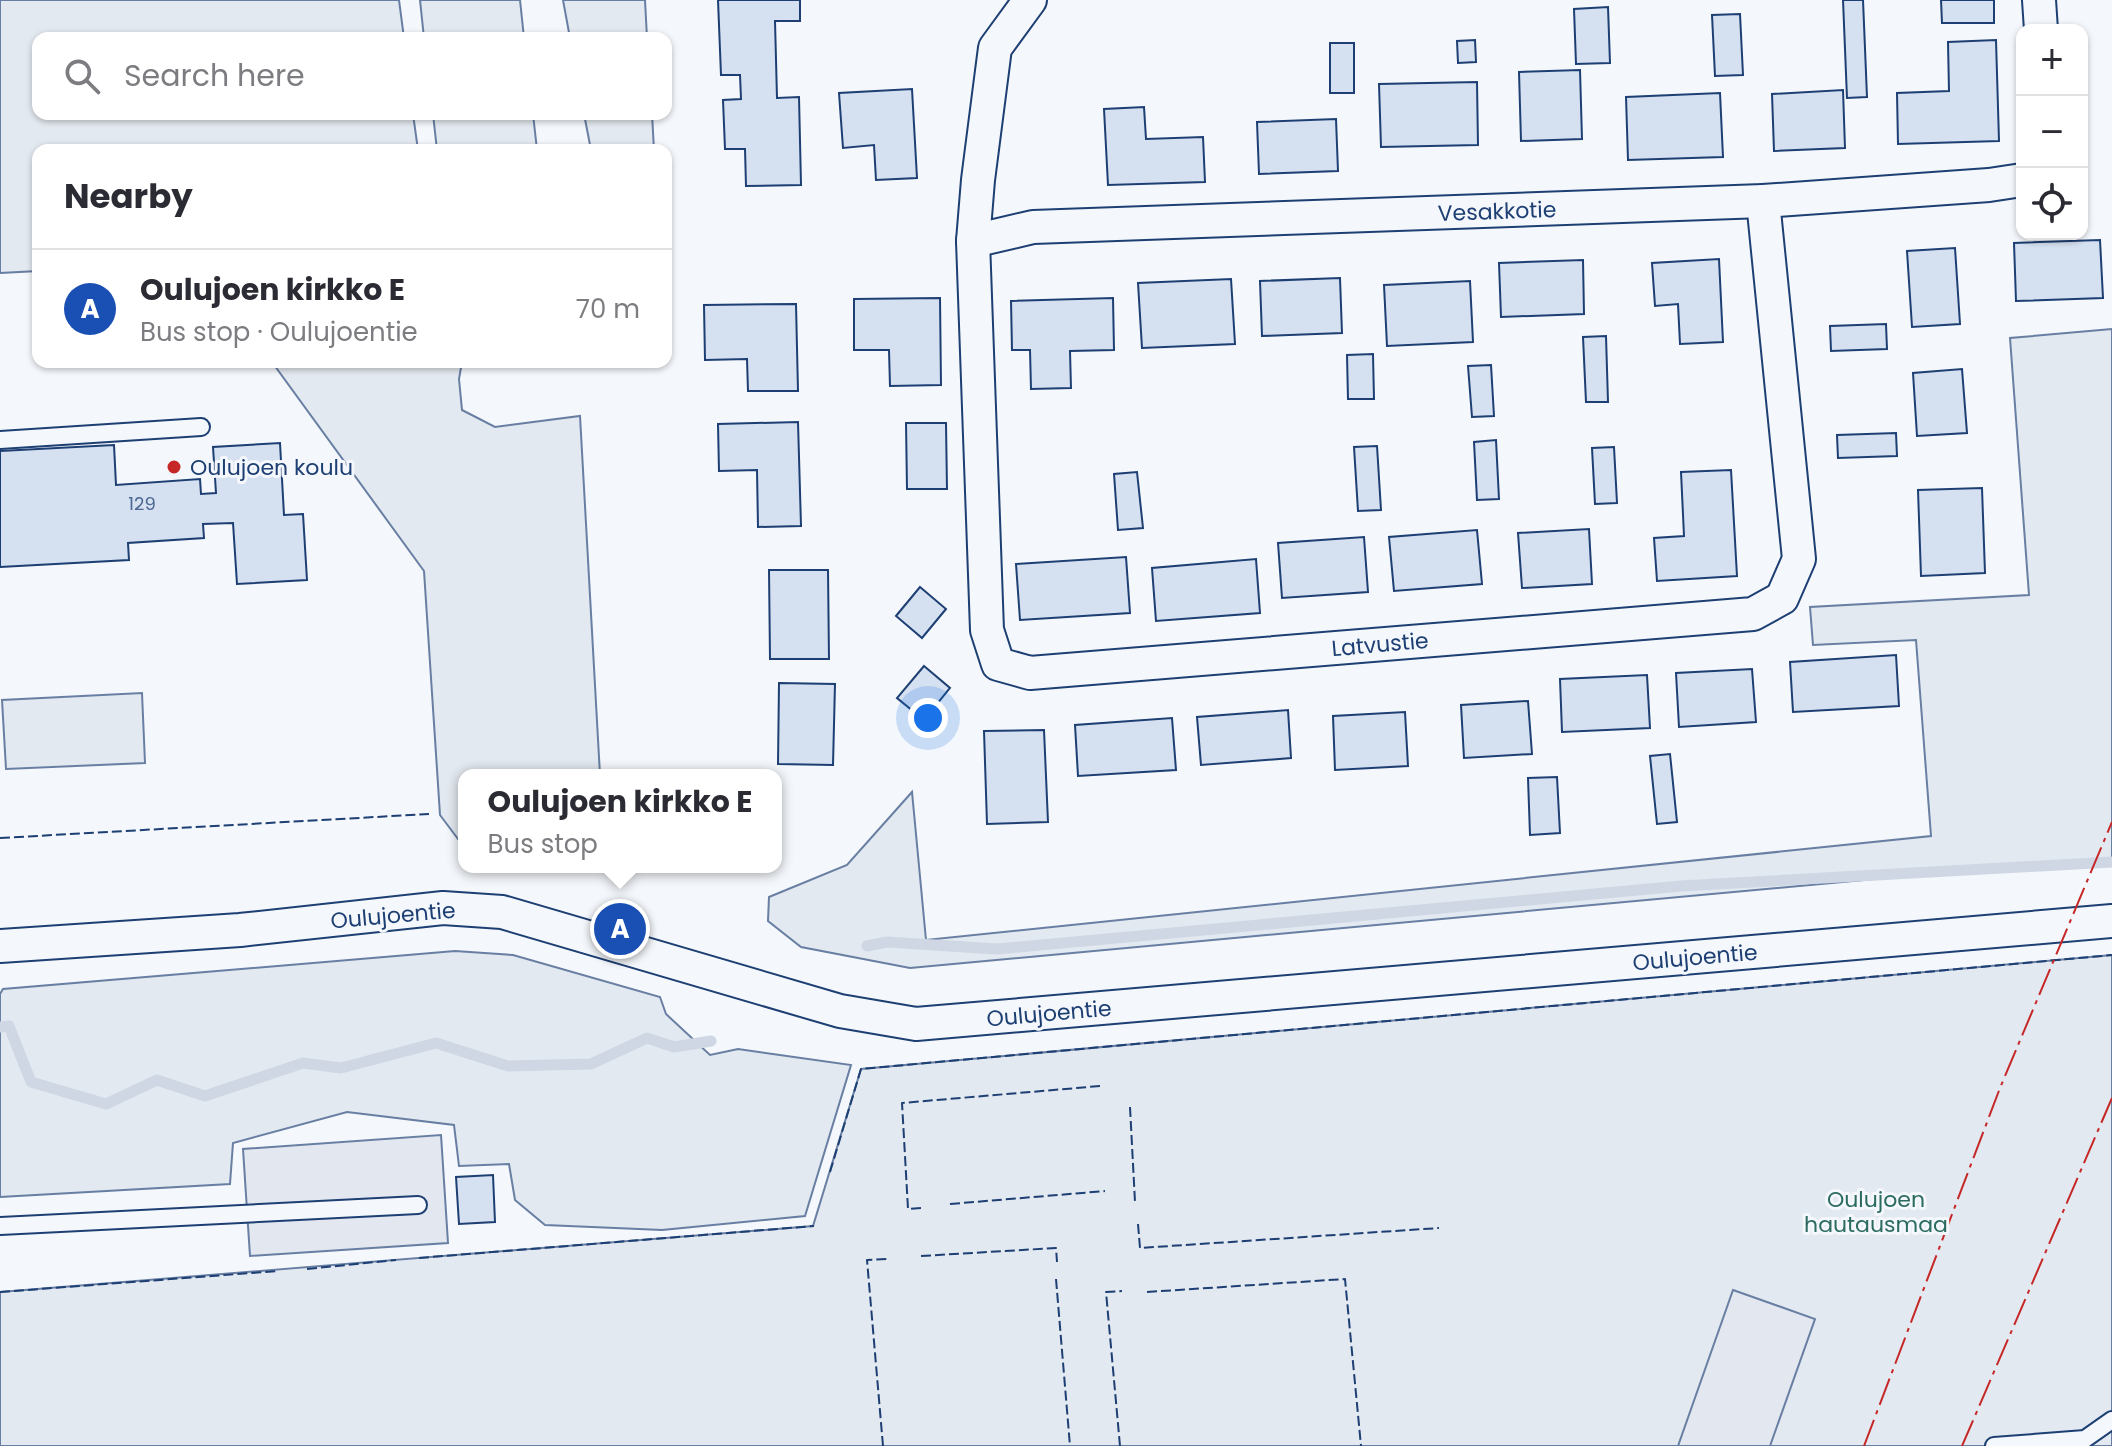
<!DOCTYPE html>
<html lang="en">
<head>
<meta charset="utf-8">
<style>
  :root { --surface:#fff; --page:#f7f7f7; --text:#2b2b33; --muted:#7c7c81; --line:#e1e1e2; --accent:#c62828 }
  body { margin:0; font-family:Poppins,sans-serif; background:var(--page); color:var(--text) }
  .controls { position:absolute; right:24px; top:24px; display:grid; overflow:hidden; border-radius:16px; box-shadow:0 2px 6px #0004 }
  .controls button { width:72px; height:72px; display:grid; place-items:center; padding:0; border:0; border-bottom:2px solid var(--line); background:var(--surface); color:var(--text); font:40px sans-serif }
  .you { position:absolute; left:928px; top:718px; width:28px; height:28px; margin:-20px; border:6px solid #fff; border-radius:50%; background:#1a73e8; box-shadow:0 0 0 12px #1a73e833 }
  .badge { display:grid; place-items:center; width:52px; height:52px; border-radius:50%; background:var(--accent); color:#fff; font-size:26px; font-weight:700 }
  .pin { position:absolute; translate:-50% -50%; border:4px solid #fff; box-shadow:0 2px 8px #0006 }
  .popup { position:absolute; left:458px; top:769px; width:324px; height:104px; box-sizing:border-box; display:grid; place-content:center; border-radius:16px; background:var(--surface); filter:drop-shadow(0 2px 6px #0005); font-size:26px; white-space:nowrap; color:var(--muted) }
  .popup b { font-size:30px; color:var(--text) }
  .popup::after { content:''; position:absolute; left:50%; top:100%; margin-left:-16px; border:16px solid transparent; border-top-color:var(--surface) }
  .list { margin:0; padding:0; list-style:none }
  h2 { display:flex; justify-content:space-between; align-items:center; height:104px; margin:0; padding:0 32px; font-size:34px }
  h2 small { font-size:26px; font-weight:400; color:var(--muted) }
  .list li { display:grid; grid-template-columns:52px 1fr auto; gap:24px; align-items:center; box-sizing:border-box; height:120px; padding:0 32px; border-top:2px solid var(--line) }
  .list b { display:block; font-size:30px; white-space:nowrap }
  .list p { margin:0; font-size:26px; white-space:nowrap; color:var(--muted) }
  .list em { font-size:26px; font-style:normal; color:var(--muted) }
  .icon { flex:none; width:44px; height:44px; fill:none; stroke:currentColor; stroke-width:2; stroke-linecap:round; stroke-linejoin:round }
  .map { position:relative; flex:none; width:2112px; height:1446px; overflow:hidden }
  .search { position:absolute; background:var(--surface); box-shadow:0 2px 6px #0004; left:32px; top:32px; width:640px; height:88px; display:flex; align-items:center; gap:20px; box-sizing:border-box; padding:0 28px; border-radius:16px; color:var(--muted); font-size:30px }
  .panel { position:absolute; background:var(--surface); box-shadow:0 2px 6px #0004; left:32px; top:144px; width:640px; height:224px; border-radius:16px }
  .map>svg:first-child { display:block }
  .green { fill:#e3e9f0; stroke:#687fa3; stroke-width:2 }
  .parking { fill:#e3e8f0; stroke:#687fa3; stroke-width:2 }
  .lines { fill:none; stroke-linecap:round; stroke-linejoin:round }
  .stream { stroke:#cfd7e4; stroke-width:11 }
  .building { fill:#d5e0f0; stroke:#1d3f73; stroke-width:2 }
  .service-casing { stroke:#1d3f73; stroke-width:20 }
  .minor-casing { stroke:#1d3f73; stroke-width:36 }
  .service { stroke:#f4f7fb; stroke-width:16 }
  .minor { stroke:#f4f7fb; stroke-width:32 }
  .fence { stroke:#1d3f73; stroke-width:2; stroke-dasharray:10 4; stroke-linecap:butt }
  .power { stroke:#c62828; stroke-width:2; stroke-dasharray:28 6 4 6; stroke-linecap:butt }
  .poi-dot { fill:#c62828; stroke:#f4f7fb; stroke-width:3 }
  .labels { text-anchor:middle; stroke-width:6; stroke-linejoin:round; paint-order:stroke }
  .number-label { font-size:18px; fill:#4b6792 }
  .street-label { font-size:22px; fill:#1d3f73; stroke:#f4f7fb }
  .poi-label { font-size:22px; fill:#1d3f73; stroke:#f4f7fb; text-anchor:start }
  .park-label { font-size:22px; fill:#2c6c60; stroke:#f4f7fb }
</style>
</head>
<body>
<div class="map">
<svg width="2112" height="1446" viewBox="0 0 2112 1446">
  <rect width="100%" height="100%" fill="#f4f7fb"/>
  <g class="green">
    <path d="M 0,0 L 399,0 L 404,38 L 38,38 L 38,114 L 413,114 L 418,150 L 38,150 L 38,271 L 0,273 Z"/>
    <path d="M 420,0 L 520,0 L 524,38 L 424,38 Z"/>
    <path d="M 563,0 L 645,0 L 647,38 L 570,38 Z"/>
    <path d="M 433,114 L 533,114 L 537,150 L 437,150 Z"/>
    <path d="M 584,114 L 652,114 L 654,150 L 591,150 Z"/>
    <path d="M 2112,329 L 2112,864 L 1961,871 L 910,968 L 801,947 L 768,921 L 769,897 L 847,865 L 912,792 L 926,940 L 1931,836 L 1916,640 L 1813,645 L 1810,607 L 2029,595 L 2010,338 Z"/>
    <path d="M 272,362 L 462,362 L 459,379 L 462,410 L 495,427 L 580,416 L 600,775 L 464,775 L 464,847 L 440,815 L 424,571 Z"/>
    <path d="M 142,693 L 145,763 L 6,769 L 2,700 Z"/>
    <path d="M 455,951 L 513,955 L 660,997 L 666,1014 L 710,1055 L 738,1049 L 851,1065 L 805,1216 L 662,1230 L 545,1225 L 515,1200 L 509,1164 L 459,1166 L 454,1125 L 347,1112 L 233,1143 L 230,1184 L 0,1197 L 0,994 L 3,989 Z"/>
    <path d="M 2112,955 L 2112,1446 L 0,1446 L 0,1292 L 813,1226 L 861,1069 Z"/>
  </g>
  <g class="parking">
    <path d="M 441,1135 L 448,1243 L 250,1256 L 243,1149 Z"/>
    <path d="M 1733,1290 L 1815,1319 L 1770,1446 L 1678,1446 Z"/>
  </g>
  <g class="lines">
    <g class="stream">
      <path d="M 867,946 L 887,942 L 997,949 L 1681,886 L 2112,862"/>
      <path d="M 0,1027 L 9,1026 L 31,1082 L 106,1104 L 157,1080 L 205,1096 L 303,1063 L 341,1068 L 436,1043 L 508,1066 L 591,1064 L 647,1038 L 674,1047 L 711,1041"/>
    </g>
  </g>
  <g class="building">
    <path d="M 718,0 L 800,0 L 800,21 L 775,21 L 777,98 L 799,97 L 801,185 L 746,186 L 745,149 L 725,149 L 723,100 L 741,99 L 740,75 L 721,75 Z"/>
    <path d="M 1843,0 L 1863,0 L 1867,97 L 1847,98 Z"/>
    <path d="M 1941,0 L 1994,0 L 1994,23 L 1942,23 Z"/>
    <path d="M 1608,7 L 1610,63 L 1576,64 L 1574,9 Z"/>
    <path d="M 1740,14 L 1743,75 L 1715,76 L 1712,15 Z"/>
    <path d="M 1475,40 L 1476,62 L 1458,63 L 1457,41 Z"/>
    <path d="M 1996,40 L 1999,141 L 1898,144 L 1897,93 L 1949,91 L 1948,42 Z"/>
    <rect x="1330" y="43" width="24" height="50"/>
    <path d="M 1580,70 L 1582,139 L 1521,141 L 1519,72 Z"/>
    <path d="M 1477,82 L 1478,145 L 1381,147 L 1379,84 Z"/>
    <path d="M 912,89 L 917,178 L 876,180 L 874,145 L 843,148 L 839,93 Z"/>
    <path d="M 1843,90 L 1845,148 L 1774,151 L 1772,94 Z"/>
    <path d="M 1720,93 L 1723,157 L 1628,160 L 1626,97 Z"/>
    <path d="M 1144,107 L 1146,139 L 1203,137 L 1205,182 L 1108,185 L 1104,109 Z"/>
    <path d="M 1336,119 L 1338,171 L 1259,174 L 1257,122 Z"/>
    <path d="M 2100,240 L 2103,298 L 2016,301 L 2014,243 Z"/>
    <path d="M 1955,248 L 1960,324 L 1912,327 L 1907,251 Z"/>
    <path d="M 1719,259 L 1723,342 L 1680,344 L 1678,304 L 1655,306 L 1652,263 Z"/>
    <path d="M 1583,260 L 1584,314 L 1501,317 L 1499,263 Z"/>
    <path d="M 1340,278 L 1342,333 L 1262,336 L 1260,281 Z"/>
    <path d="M 1231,279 L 1235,344 L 1142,348 L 1138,283 Z"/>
    <path d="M 1470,281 L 1473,342 L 1387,346 L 1384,285 Z"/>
    <path d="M 940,298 L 941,385 L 890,386 L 889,350 L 854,350 L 854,299 Z"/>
    <path d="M 1113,298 L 1114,350 L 1070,351 L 1071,388 L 1031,389 L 1030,350 L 1012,350 L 1011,301 Z"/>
    <path d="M 796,304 L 798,391 L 748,391 L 747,359 L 705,360 L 704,305 Z"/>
    <path d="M 1886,324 L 1887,349 L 1831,351 L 1830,326 Z"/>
    <path d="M 1606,336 L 1608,402 L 1586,402 L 1583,337 Z"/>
    <path d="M 1373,354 L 1374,399 L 1348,399 L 1347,355 Z"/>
    <path d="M 1491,365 L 1494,416 L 1472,417 L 1468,366 Z"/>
    <path d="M 1962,369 L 1967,433 L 1917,436 L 1913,373 Z"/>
    <path d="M 798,422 L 801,526 L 758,527 L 757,470 L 719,471 L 718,424 Z"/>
    <path d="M 906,423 L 946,423 L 947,489 L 907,489 Z"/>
    <path d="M 1896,433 L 1897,456 L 1838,458 L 1837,435 Z"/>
    <path d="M 1496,440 L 1499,499 L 1477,500 L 1474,442 Z"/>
    <path d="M 280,443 L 284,515 L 303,514 L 307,580 L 237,584 L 233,523 L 203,524 L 204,538 L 128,543 L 129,560 L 0,567 L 0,451 L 114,445 L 116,485 L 200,479 L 201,494 L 216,493 L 213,447 Z"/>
    <path d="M 1377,446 L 1381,510 L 1358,511 L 1354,447 Z"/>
    <path d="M 1614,447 L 1617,503 L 1595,504 L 1592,448 Z"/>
    <path d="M 1731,470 L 1737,576 L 1657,581 L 1654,538 L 1684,536 L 1681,472 Z"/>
    <path d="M 1137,472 L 1143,528 L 1118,530 L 1114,474 Z"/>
    <path d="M 1982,488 L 1985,573 L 1921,576 L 1918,490 Z"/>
    <path d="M 1589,529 L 1592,584 L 1522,588 L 1518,533 Z"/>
    <path d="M 1477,530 L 1482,584 L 1394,591 L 1389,537 Z"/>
    <path d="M 1364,537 L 1368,592 L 1282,598 L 1278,543 Z"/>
    <path d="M 1126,557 L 1130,613 L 1020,620 L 1016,564 Z"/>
    <path d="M 1256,559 L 1260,613 L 1156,621 L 1152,568 Z"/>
    <path d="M 769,570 L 828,570 L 829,659 L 770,659 Z"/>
    <path d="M 920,587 L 946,609 L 922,638 L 896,616 Z"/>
    <path d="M 1896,655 L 1899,706 L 1793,712 L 1790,662 Z"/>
    <path d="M 924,666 L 950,688 L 924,720 L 897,698 Z"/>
    <path d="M 1752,669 L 1756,722 L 1679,727 L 1676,673 Z"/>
    <path d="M 1647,675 L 1650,728 L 1562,732 L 1560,679 Z"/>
    <path d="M 779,683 L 835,684 L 833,765 L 778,764 Z"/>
    <path d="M 1528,701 L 1532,754 L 1464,758 L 1461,705 Z"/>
    <path d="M 1288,710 L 1291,758 L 1201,765 L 1197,717 Z"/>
    <path d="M 1405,712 L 1408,766 L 1335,770 L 1333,716 Z"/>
    <path d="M 1172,718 L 1176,770 L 1078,776 L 1075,725 Z"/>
    <path d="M 1044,730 L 1048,822 L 987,824 L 984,731 Z"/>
    <path d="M 1670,754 L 1677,822 L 1657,824 L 1650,756 Z"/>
    <path d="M 1557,777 L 1560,833 L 1530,835 L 1528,778 Z"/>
    <path d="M 493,1175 L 495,1222 L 459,1224 L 456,1177 Z"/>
  </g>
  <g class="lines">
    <defs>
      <g id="service">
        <path d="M 0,440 L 201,427"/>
        <path d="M 0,1226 L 418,1205"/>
        <path d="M 1994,1446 L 2085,1439 L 2112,1420"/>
      </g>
      <g id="minor">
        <path d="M 1030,0 L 995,48 L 978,180 L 973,241 L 987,630 L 998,664 L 1030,673 L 1753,614 L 1782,598 L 1799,559 L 1763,201"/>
        <path d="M 2039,0 L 2041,30"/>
        <path d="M 973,241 L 1033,227 L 1763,201 L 1989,185 L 2022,180"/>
        <path d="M 0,946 L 240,930 L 443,908 L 502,912 L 840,1011 L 916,1024 L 2112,921"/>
      </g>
    </defs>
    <use href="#service" class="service-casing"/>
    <use href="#minor" class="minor-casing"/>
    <use href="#service" class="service"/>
    <use href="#minor" class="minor"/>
    <g class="fence">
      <path d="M 0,838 L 429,814"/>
      <path d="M 1130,1107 L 1135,1202"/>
      <path d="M 830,1172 L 861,1069 L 2112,955"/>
      <path d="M 950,1204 L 1105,1191"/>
      <path d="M 921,1208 L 908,1209 L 902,1103 L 1100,1086"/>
      <path d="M 1138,1224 L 1140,1248 L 1439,1228"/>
      <path d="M 921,1256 L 1056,1248 L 1057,1262"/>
      <path d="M 419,1258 L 814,1226"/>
      <path d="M 307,1269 L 396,1260"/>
      <path d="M 1056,1279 L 1070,1446"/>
      <path d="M 0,1292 L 278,1271"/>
      <path d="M 1147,1292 L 1345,1279 L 1361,1446"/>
      <path d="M 883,1446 L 867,1260 L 889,1259"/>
      <path d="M 1120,1446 L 1106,1292 L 1122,1291"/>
    </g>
    <g class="power">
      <path d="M 1864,1446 L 2000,1088 L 2112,822"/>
      <path d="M 1962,1446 L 2112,1098"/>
    </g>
  </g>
  <circle class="poi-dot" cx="174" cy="467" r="8"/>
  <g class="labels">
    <g class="number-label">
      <text x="142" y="510">129</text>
    </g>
    <g class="street-label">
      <text transform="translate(1497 211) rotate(-2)" y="8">Vesakkotie</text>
      <text transform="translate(1380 644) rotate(-5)" y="8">Latvustie</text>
      <text transform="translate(393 915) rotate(-5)" y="8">Oulujoentie</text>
      <text transform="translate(1695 957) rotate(-5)" y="8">Oulujoentie</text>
      <text transform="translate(1049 1013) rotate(-5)" y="8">Oulujoentie</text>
    </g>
    <g class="poi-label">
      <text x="190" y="475">Oulujoen koulu</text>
    </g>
    <g class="park-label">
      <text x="1876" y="1207">Oulujoen<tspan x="1876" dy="25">hautausmaa</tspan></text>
    </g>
  </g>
</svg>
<div class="controls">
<button>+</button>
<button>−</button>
<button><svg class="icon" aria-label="locate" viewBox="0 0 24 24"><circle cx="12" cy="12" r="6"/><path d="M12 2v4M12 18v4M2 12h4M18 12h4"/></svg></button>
</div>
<div class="you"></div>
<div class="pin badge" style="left:620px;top:929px;background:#1a4fb4">A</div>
<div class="popup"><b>Oulujoen kirkko E</b>Bus stop</div>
<div class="search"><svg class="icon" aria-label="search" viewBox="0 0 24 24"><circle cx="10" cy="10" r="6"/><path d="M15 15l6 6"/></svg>Search here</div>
<section class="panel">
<h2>Nearby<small></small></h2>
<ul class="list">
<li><span class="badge" style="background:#1a4fb4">A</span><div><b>Oulujoen kirkko E</b><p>Bus stop · Oulujoentie</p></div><em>70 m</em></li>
</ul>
</section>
</div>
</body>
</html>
